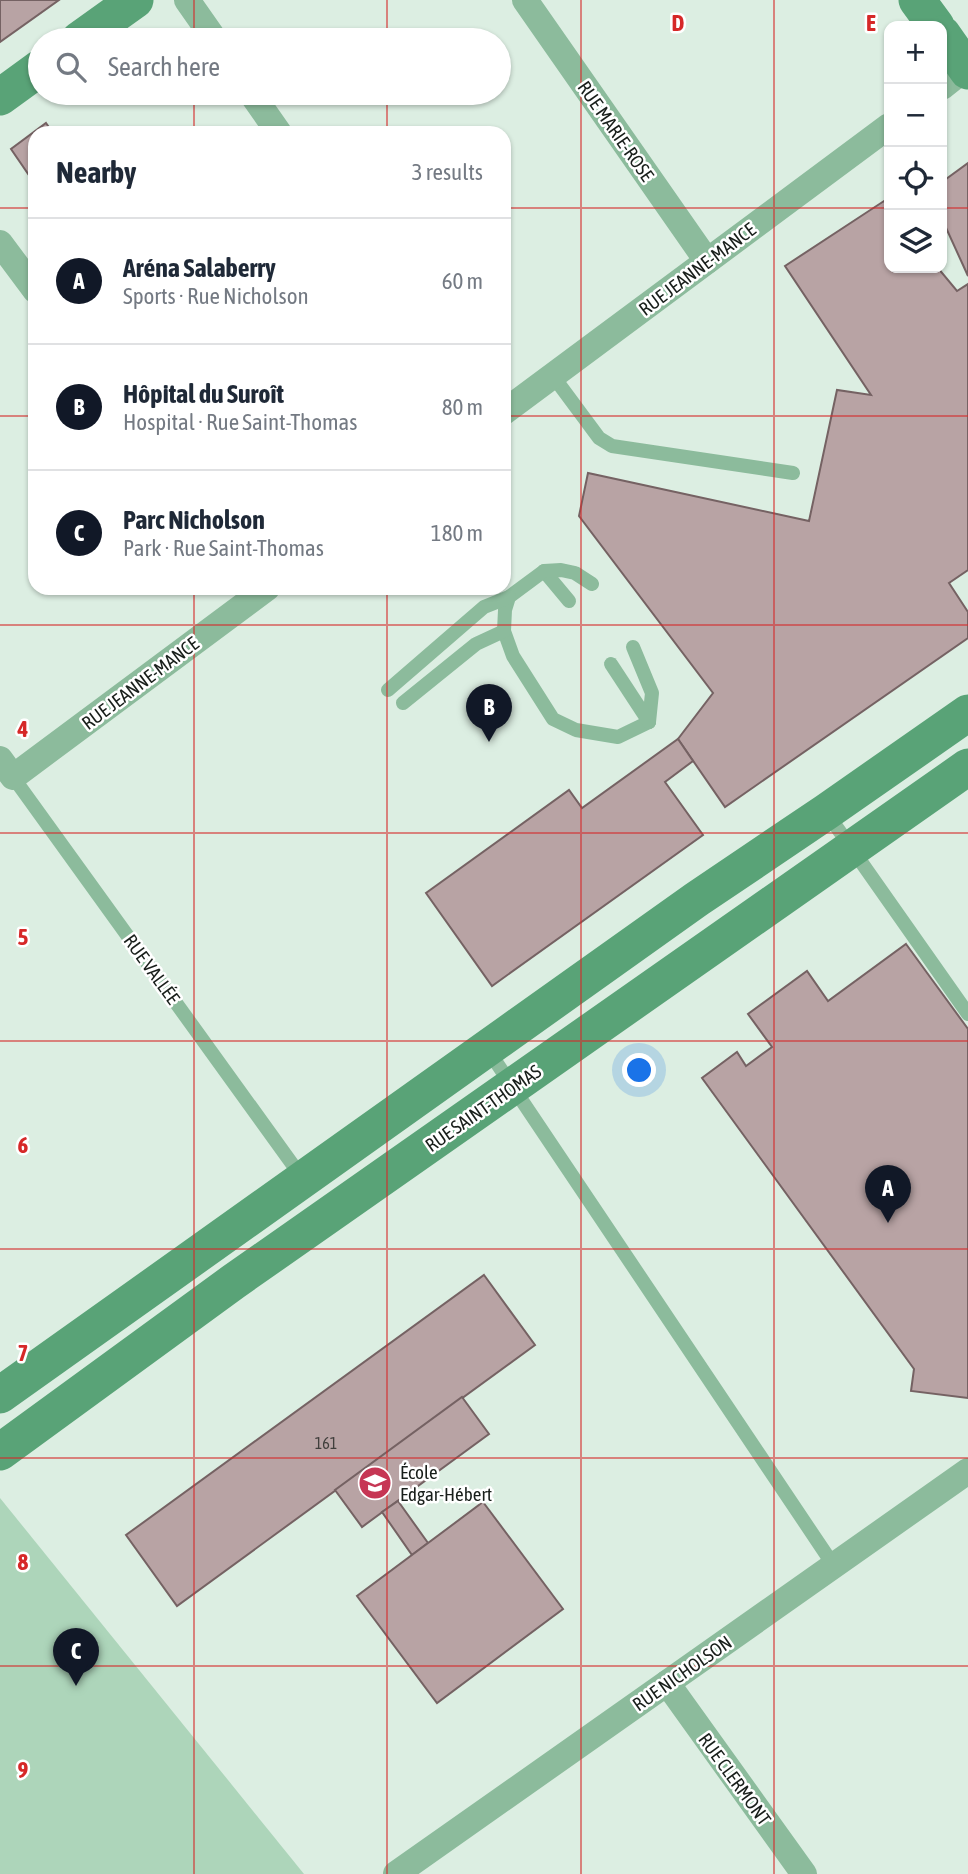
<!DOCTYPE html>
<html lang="en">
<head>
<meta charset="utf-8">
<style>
  :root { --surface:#fff; --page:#f6f6f7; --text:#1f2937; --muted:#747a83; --line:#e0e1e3; --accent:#111827 }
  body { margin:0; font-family:"Asap Condensed",sans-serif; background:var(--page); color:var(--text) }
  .controls { position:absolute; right:21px; top:21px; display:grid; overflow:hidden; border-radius:14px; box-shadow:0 2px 5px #0004 }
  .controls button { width:63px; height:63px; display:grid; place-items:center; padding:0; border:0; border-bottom:2px solid var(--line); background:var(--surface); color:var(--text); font:35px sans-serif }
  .you { position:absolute; left:640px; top:1071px; width:24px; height:24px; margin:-18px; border:5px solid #fff; border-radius:50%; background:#1a73e8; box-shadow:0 0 0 10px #1a73e833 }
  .badge { display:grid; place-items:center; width:46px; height:46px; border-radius:50%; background:var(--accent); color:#fff; font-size:23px; font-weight:700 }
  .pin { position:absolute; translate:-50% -58px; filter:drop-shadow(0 2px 4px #0008) }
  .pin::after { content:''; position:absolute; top:37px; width:24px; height:21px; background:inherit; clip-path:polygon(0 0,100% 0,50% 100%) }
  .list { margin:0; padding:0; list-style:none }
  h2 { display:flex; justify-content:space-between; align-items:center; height:91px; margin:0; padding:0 28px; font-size:30px }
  h2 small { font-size:23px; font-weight:400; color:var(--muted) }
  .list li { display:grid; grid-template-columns:46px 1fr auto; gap:21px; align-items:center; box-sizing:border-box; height:126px; padding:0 28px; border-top:2px solid var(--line) }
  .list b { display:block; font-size:26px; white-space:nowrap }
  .list p { margin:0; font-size:23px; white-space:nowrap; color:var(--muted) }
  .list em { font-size:23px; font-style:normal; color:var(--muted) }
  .icon { flex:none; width:38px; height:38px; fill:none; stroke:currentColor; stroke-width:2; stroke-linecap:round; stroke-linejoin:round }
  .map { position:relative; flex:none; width:968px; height:1874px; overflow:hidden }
  .search { position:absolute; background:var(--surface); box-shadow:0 2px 5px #0004; left:28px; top:28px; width:483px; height:77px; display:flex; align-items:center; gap:18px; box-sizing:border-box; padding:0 24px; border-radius:38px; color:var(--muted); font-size:26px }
  .panel { position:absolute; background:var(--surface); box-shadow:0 2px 5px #0004; left:28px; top:126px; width:483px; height:469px; border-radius:21px }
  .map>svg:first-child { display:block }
  .park { fill:#add5ba }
  .building { fill:#b8a3a4; stroke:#756263; stroke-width:2 }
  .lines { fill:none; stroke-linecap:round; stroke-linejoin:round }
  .lane { stroke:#8cbb9c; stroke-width:14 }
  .street { stroke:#8cbb9c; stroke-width:26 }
  .secondary { stroke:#59a377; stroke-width:37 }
  .grid { fill:none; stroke:#d62828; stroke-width:2; stroke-opacity:0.55 }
  .labels { text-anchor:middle; stroke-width:5; stroke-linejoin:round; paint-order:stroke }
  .number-label { font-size:16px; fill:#403f3c }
  .street-label { font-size:19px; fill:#181e1a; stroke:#fff }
  .poi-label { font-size:19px; fill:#181e1a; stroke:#fff; text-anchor:start }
  .grid-label { font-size:23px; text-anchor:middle; font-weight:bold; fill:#d62828; stroke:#fff; stroke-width:5; stroke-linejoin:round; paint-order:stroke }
</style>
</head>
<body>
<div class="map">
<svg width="968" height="1874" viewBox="0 0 968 1874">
  <rect width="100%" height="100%" fill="#dceee2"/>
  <path class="park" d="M 0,1498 L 304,1874 L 0,1874 Z"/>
  <g class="building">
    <path d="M 0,0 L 59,0 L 0,42 Z"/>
    <path d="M 46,123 L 53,133 L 35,133 L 35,184 L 11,149 Z"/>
    <path d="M 968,163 L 968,276 L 942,219 L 942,182 Z"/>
    <path d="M 884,201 L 889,208 L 889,268 L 938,268 L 957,291 L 968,284 L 968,570 L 949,583 L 968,612 L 968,638 L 725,807 L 678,739 L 713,693 L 579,516 L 588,473 L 809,521 L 837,390 L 871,395 L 785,266 Z"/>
    <path d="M 678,739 L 693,761 L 665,782 L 703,835 L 492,986 L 426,893 L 569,790 L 582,808 Z"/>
    <path d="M 906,944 L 968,1029 L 968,1398 L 911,1391 L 914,1369 L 702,1078 L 737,1052 L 746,1066 L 772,1047 L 748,1014 L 807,971 L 828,1001 Z"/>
    <path d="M 484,1275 L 535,1345 L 177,1606 L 126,1535 Z"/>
    <path d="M 462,1397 L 489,1434 L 362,1527 L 335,1490 Z"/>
    <path d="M 398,1501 L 428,1543 L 412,1555 L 382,1512 Z"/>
    <path d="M 483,1502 L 563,1609 L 437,1703 L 357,1596 Z"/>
  </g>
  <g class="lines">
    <g class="lane">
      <path d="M 553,376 L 599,438 L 612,446 L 793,473"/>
      <path d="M 544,571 L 569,601"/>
      <path d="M 592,584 L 575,573 L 561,570 L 544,571 L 509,597 L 505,610 L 504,631 L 513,656 L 553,719 L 576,730 L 618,737 L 649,722"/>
      <path d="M 633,647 L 652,693 L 649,722"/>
      <path d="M 611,664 L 649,722"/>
      <path d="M 388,690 L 484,607 L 509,597"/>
      <path d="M 403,703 L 476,644 L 504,631"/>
      <path d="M 13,777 L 303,1179"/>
      <path d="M 826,812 L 968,1014"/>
      <path d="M 488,1050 L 834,1566"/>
    </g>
    <g class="street">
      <path d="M 187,0 L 215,40"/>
      <path d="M 525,0 L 707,261"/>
      <path d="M 942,87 L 966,68"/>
      <path d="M 251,93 L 279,133"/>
      <path d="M 0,243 L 35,290"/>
      <path d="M 504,412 L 889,126"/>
      <path d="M 0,759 L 13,777 L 267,588"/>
      <path d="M 667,1683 L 804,1874"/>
      <path d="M 396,1874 L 968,1471"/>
    </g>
    <g class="secondary">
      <path d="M 917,0 L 936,26"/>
      <path d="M 942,34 L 968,71"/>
      <path d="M 79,40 L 135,0"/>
      <path d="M 0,97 L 40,68"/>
      <path d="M 0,1395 L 697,899 L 826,812 L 968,713"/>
      <path d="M 0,1452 L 233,1282 L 968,767"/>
    </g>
  </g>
  <path class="grid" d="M 194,0 L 194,40M 387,0 L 387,40M 581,0 L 581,1874M 774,0 L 774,1874M 194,93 L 194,133M 387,93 L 387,133M 0,208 L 35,208M 504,208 L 889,208M 942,208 L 968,208M 0,416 L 35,416M 504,416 L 968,416M 194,588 L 194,1874M 387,588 L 387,1874M 0,625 L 968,625M 0,833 L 968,833M 0,1041 L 968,1041M 0,1249 L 968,1249M 0,1458 L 968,1458M 0,1666 L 968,1666"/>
  <defs>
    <symbol id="school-disc" viewBox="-11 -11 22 22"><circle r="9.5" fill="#c63654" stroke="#fff"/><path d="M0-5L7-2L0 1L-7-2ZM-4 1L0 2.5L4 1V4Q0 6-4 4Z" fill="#fff"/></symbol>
  </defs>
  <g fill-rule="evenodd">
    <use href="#school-disc" x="356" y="1464" width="38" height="38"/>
  </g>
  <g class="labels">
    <g class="number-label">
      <text x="326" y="1449">161</text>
    </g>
    <g class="street-label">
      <text transform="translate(616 131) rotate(55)" y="7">RUE MARIE-ROSE</text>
      <text transform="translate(697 269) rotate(-37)" y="7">RUE JEANNE-MANCE</text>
      <text transform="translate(140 683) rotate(-37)" y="7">RUE JEANNE-MANCE</text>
      <text transform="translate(152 969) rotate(54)" y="7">RUE VALLÉE</text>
      <text transform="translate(483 1108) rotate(-35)" y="7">RUE SAINT-THOMAS</text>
      <text transform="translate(682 1673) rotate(-35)" y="7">RUE NICHOLSON</text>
      <text transform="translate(735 1779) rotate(54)" y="7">RUE CLERMONT</text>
    </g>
    <g class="poi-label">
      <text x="400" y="1479">École<tspan x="400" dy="22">Edgar-Hébert</tspan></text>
    </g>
  </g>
  <g class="grid-label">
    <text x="678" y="31">D</text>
    <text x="871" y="31">E</text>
    <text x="23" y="737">4</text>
    <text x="23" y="945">5</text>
    <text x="23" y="1153">6</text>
    <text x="23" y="1361">7</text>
    <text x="23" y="1570">8</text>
    <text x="23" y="1778">9</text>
  </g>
</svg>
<div class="controls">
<button>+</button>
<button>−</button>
<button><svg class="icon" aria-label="locate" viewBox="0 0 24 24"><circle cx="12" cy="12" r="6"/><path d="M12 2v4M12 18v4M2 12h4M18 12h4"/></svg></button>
<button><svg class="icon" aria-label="layers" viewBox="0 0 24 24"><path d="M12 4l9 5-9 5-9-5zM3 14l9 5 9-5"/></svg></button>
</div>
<div class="you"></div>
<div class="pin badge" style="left:888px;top:1223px">A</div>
<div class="pin badge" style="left:489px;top:742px">B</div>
<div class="pin badge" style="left:76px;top:1686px">C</div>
<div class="search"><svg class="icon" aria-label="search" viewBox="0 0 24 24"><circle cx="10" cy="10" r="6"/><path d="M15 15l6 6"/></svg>Search here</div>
<section class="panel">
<h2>Nearby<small>3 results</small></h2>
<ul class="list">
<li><span class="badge">A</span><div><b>Aréna Salaberry</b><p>Sports · Rue Nicholson</p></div><em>60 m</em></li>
<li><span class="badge">B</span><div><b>Hôpital du Suroît</b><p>Hospital · Rue Saint-Thomas</p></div><em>80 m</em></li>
<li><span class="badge">C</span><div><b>Parc Nicholson</b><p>Park · Rue Saint-Thomas</p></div><em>180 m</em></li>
</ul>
</section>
</div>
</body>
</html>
